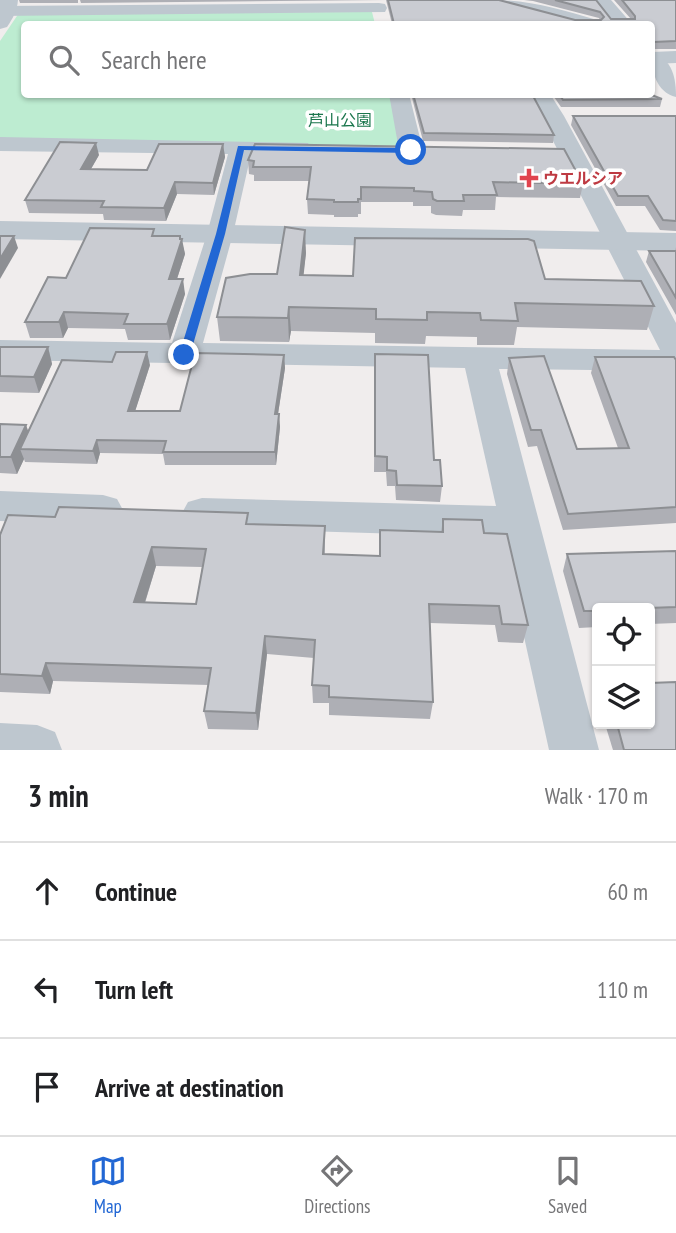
<!DOCTYPE html>
<html lang="en">
<head>
<meta charset="utf-8">
<style>
  :root { --surface:#fff; --page:#f2f2f2; --text:#202124; --muted:#757577; --line:#e0e0e0; --accent:#2267d4 }
  body { margin:0; font-family:"PT Sans Narrow","Noto Sans JP",sans-serif; background:var(--page); color:var(--text) }
  .controls { position:absolute; right:21px; bottom:21px; display:grid; overflow:hidden; border-radius:7px; box-shadow:0 2px 5px #0004 }
  .controls button { width:63px; height:63px; display:grid; place-items:center; padding:0; border:0; border-bottom:2px solid var(--line); background:var(--surface); color:var(--text); font:35px sans-serif }
  .stop { position:absolute; width:21px; height:21px; margin:-16px; border:5px solid #2267d4; border-radius:50%; background:#fff }
  .stop.end { background:#2267d4; border-color:#fff; box-shadow:0 2px 7px #0008 }
  .list { margin:0; padding:0; list-style:none }
  h2 { display:flex; justify-content:space-between; align-items:center; height:91px; margin:0; padding:0 28px; font-size:30px }
  h2 small { font-size:23px; font-weight:400; color:var(--muted) }
  .list li { display:grid; grid-template-columns:46px 1fr auto; gap:21px; align-items:center; box-sizing:border-box; height:98px; padding:0 28px; border-top:2px solid var(--line) }
  .list b { display:block; font-size:26px; white-space:nowrap }
  .list em { font-size:23px; font-style:normal; color:var(--muted) }
  .icon { flex:none; width:38px; height:38px; fill:none; stroke:currentColor; stroke-width:2; stroke-linecap:round; stroke-linejoin:round }
  .map { position:relative; flex:none; width:676px; height:750px; overflow:hidden }
  .search { position:absolute; background:var(--surface); box-shadow:0 2px 5px #0004; left:21px; right:21px; top:21px; height:77px; display:flex; align-items:center; gap:18px; box-sizing:border-box; padding:0 24px; border-radius:7px; color:var(--muted); font-size:26px }
  .sheet { height:385px; background:var(--surface) }
  nav { display:flex; justify-content:space-around; align-items:center; box-sizing:border-box; height:98px; border-top:2px solid var(--line); background:var(--surface); font-size:19px; color:var(--muted) }
  nav a { display:grid; justify-items:center; gap:4px }
  nav .on { color:var(--accent) }
  .map>svg:first-child { display:block }
  .green { fill:#bdecd1 }
  .lines { fill:none; stroke-linecap:round; stroke-linejoin:round }
  .minor { fill:#bec7cf; fill-rule:evenodd }
  .tertiary { fill:#bec7cf; fill-rule:evenodd }
  .wall { fill:#aeafb5; fill-rule:evenodd }
  .shaded-wall { fill:#8d8f93 }
  .building { fill:#caccd2; stroke:#8d8f93; stroke-width:2; fill-rule:evenodd }
  .route { fill:#2267d4 }
  .health-dot { fill:#e0444e; stroke:#fff; stroke-width:2.5 }
  .labels { text-anchor:middle; stroke-width:7; stroke-linejoin:round; paint-order:stroke }
  .far-park-label { font-size:16px; fill:#1b764d; stroke:#fff }
  .far-health-label { font-size:16px; font-weight:bold; fill:#be3a42; stroke:#fff; text-anchor:start }
</style>
</head>
<body>
<div class="map">
<svg width="676" height="750" viewBox="0 0 676 750">
  <rect width="100%" height="100%" fill="#f0eded"/>
  <path class="green" d="M 372,12 L 375,24 L 24,24 L 24,94 L 390,95 L 400,144 L 394,146 L 0,140 L 0,41 L 19,13 Z"/>
  <g class="lines">
    <g class="minor">
      <path d="M 493,0 C 530,0 562,10 597,20 L 600,24 L 574,24 L 495,3 Z"/>
      <path d="M 379,3 L 385,4 L 387,8 L 385,12 L 0,16 L 0,6 Z"/>
      <path d="M 676,51 L 676,63 L 652,64 L 652,52 Z"/>
      <path d="M 389,94 L 409,94 L 423,150 L 419,155 L 403,155 L 399,150 Z"/>
      <path d="M 529,94 L 550,94 L 564,116 L 676,323 L 676,371 L 499,369 L 599,750 L 549,750 L 502,537 L 202,528 L 188,524 L 182,513 L 188,502 L 202,498 L 496,506 L 465,368 L 0,360 L 0,340 L 172,343 L 207,234 L 228,154 L 0,151 L 0,137 L 308,143 L 311,148 L 308,153 L 251,154 L 233,234 L 203,343 L 660,350 Z"/>
      <path d="M 0,491 L 103,495 L 117,499 L 123,510 L 117,521 L 103,525 L 0,521 Z"/>
      <path d="M 0,723 L 37,725 L 55,732 L 62,750 L 0,750 Z"/>
    </g>
    <g class="tertiary">
      <path d="M 0,0 L 18,0 C 17,11 13,18 7,27 L 0,29 Z"/>
      <path d="M 592,0 L 611,0 L 632,24 L 612,24 Z"/>
      <path d="M 652,53 C 673,59 676,79 676,97 C 656,92 651,71 652,53 Z"/>
      <path d="M 0,221 L 676,233 L 676,251 L 0,239 Z"/>
    </g>
  </g>
  <g class="wall">
    <path d="M 19,0 L 78,0 L 78,3 L 20,3 Z"/>
    <path d="M 80,0 L 499,0 L 575,20 L 600,20 L 599,18 L 533,1 L 524,0 L 596,0 L 611,19 L 631,19 L 614,0 L 676,0 L 676,49 L 652,49 L 652,24 L 392,24 L 386,0 L 81,3 Z"/>
    <path d="M 411,94 L 532,94 L 554,135 L 553,143 L 423,141 Z"/>
    <path d="M 552,94 L 649,94 L 662,99 L 660,107 L 561,107 Z"/>
    <path d="M 573,116 L 676,116 L 676,231 L 660,230 L 645,206 L 616,206 L 571,125 Z"/>
    <path d="M 223,144 L 225,157 L 214,195 L 177,194 L 166,221 L 104,220 L 103,214 L 29,213 L 25,200 L 99,155 L 91,169 L 147,170 Z"/>
    <path d="M 248,160 L 583,184 L 580,198 L 496,197 L 495,210 L 463,210 L 462,216 L 436,215 L 431,213 L 431,206 L 413,206 L 413,202 L 361,202 L 361,214 L 358,214 L 358,217 L 334,217 L 334,215 L 308,214 L 307,199 L 310,181 L 254,181 L 254,175 L 249,174 Z"/>
    <path d="M 155,236 L 181,239 L 185,254 L 177,279 L 185,294 L 170,340 L 128,340 L 125,329 L 68,328 L 63,338 L 30,338 L 25,322 L 66,278 Z"/>
    <path d="M 676,247 L 676,315 L 646,262 L 649,251 L 675,251 Z"/>
    <path d="M 306,253 L 303,275 L 545,279 L 654,306 L 647,330 L 517,327 L 514,345 L 477,345 L 477,337 L 426,336 L 425,344 L 375,343 L 375,333 L 291,331 L 289,342 L 220,341 L 217,317 Z"/>
    <path d="M 0,347 L 48,347 L 52,364 L 39,393 L 0,392 Z"/>
    <path d="M 375,354 L 442,486 L 440,502 L 396,500 L 395,486 L 387,486 L 386,472 L 374,472 Z"/>
    <path d="M 284,355 L 285,368 L 278,414 L 280,427 L 276,465 L 165,465 L 163,454 L 100,453 L 97,464 L 25,462 L 24,459 L 17,474 L 0,473 L 0,424 L 28,431 L 150,365 L 135,411 L 180,411 Z"/>
    <path d="M 595,357 L 676,360 L 676,523 L 563,530 L 537,446 L 528,447 L 507,374 L 509,358 L 577,449 L 618,448 L 591,373 Z"/>
    <path d="M 443,519 L 484,533 L 528,625 L 523,643 L 498,642 L 495,625 L 430,623 L 433,702 L 430,719 L 329,715 L 329,703 L 313,703 L 312,685 L 314,658 L 267,654 L 258,730 L 208,729 L 204,711 L 209,685 L 53,681 L 50,694 L 0,692 L 0,535 L 249,524 L 325,526 L 325,554 L 379,556 L 380,530 L 441,532 ZM 156,566 L 202,567 L 196,604 L 145,603 Z"/>
    <path d="M 676,551 L 676,623 L 650,624 L 650,608 L 597,608 L 597,627 L 579,628 L 563,571 L 567,554 Z"/>
    <path d="M 605,724 L 650,724 L 676,750 L 613,750 Z"/>
  </g>
  <g class="shaded-wall">
    <path d="M 96,143 L 99,155 L 84,181 L 81,169 Z"/>
    <path d="M 223,144 L 225,157 L 214,195 L 213,183 Z"/>
    <path d="M 175,182 L 177,194 L 166,221 L 164,208 Z"/>
    <path d="M 305,230 L 306,253 L 301,299 L 300,275 Z"/>
    <path d="M 14,236 L 18,248 L 0,279 L 0,259 Z"/>
    <path d="M 180,236 L 181,242 L 182,239 L 185,254 L 172,294 L 169,279 Z"/>
    <path d="M 183,279 L 185,294 L 170,340 L 167,324 Z"/>
    <path d="M 289,307 L 291,331 L 289,342 L 288,318 Z"/>
    <path d="M 64,312 L 68,328 L 63,338 L 59,322 Z"/>
    <path d="M 48,347 L 52,364 L 39,393 L 34,377 Z"/>
    <path d="M 147,352 L 150,365 L 131,424 L 128,411 Z"/>
    <path d="M 284,355 L 285,368 L 276,427 L 275,414 Z"/>
    <path d="M 279,414 L 280,427 L 276,465 L 275,452 Z"/>
    <path d="M 26,425 L 32,441 L 20,449 L 24,459 L 17,474 L 11,457 Z"/>
    <path d="M 97,440 L 100,453 L 97,464 L 93,451 Z"/>
    <path d="M 152,547 L 156,566 L 139,621 L 134,602 Z"/>
    <path d="M 265,636 L 267,654 L 258,730 L 256,713 Z"/>
    <path d="M 46,663 L 53,681 L 50,694 L 42,676 Z"/>
  </g>
  <g class="building">
    <path d="M 388,0 L 499,0 L 575,20 L 601,20 L 604,17 L 600,12 L 555,0 L 596,0 L 611,19 L 635,19 L 635,16 L 622,0 L 676,0 L 676,41 L 654,42 L 652,53 L 652,24 L 394,24 Z"/>
    <path d="M 413,94 L 532,94 L 554,135 L 424,133 Z"/>
    <path d="M 559,94 L 649,94 L 662,99 L 563,100 Z"/>
    <path d="M 573,116 L 676,116 L 676,221 L 663,220 L 648,196 L 618,196 Z"/>
    <path d="M 60,142 L 96,143 L 81,169 L 147,170 L 159,144 L 223,144 L 213,183 L 175,182 L 164,208 L 101,207 L 104,201 L 25,200 Z"/>
    <path d="M 255,144 L 564,149 L 583,184 L 493,182 L 497,195 L 463,195 L 464,201 L 437,201 L 433,199 L 432,192 L 414,191 L 414,188 L 361,187 L 361,199 L 358,199 L 358,202 L 334,202 L 334,200 L 307,199 L 311,167 L 253,167 L 254,161 L 248,160 Z"/>
    <path d="M 285,227 L 305,230 L 300,275 L 353,276 L 355,238 L 528,239 L 534,241 L 545,279 L 641,281 L 654,306 L 515,303 L 518,321 L 481,320 L 480,313 L 427,312 L 427,320 L 376,319 L 376,309 L 289,307 L 288,318 L 217,317 L 226,278 L 250,274 L 277,274 Z"/>
    <path d="M 90,228 L 154,229 L 152,236 L 180,236 L 180,239 L 182,239 L 169,279 L 183,279 L 167,324 L 124,324 L 128,314 L 64,312 L 59,322 L 25,322 L 48,277 L 66,278 Z"/>
    <path d="M 0,236 L 14,236 L 0,259 Z"/>
    <path d="M 649,251 L 676,251 L 676,298 Z"/>
    <path d="M 0,347 L 48,347 L 34,377 L 0,376 Z"/>
    <path d="M 116,352 L 147,352 L 128,411 L 180,411 L 195,353 L 284,355 L 275,414 L 279,414 L 275,452 L 163,452 L 166,441 L 97,440 L 93,451 L 20,449 L 62,360 L 112,362 Z"/>
    <path d="M 375,354 L 428,355 L 434,460 L 440,460 L 442,486 L 397,485 L 396,471 L 387,470 L 387,457 L 375,456 Z"/>
    <path d="M 544,356 L 577,449 L 629,448 L 595,357 L 674,357 L 676,360 L 676,507 L 568,514 L 541,430 L 531,430 L 509,358 Z"/>
    <path d="M 0,424 L 26,425 L 11,457 L 0,457 Z"/>
    <path d="M 59,507 L 248,513 L 246,524 L 325,526 L 323,554 L 380,556 L 380,530 L 443,532 L 443,519 L 482,520 L 484,533 L 507,534 L 528,625 L 502,624 L 499,606 L 429,604 L 433,702 L 329,697 L 329,686 L 312,685 L 315,640 L 265,636 L 256,713 L 204,711 L 211,668 L 46,663 L 42,676 L 0,674 L 0,535 L 8,515 L 55,517 ZM 152,547 L 206,549 L 196,604 L 134,602 Z"/>
    <path d="M 676,551 L 676,607 L 648,608 L 597,608 L 597,611 L 584,611 L 567,554 Z"/>
    <path d="M 676,682 L 676,750 L 624,750 L 617,724 L 650,724 L 650,683 Z"/>
  </g>
  <path class="route" d="M 238,146 L 411,148 L 415,150 L 411,153 L 244,150 L 225,234 L 190,355 L 180,357 L 179,355 L 216,234 Z"/>
  <path class="health-dot" d="M525.5 167.5h7v7h7v7h-7v7h-7v-7h-7v-7h7z"/>
  <g class="labels">
    <g class="far-park-label">
      <text x="340" y="126">芦山公園</text>
    </g>
    <g class="far-health-label">
      <text x="543" y="184">ウエルシア</text>
    </g>
  </g>
</svg>
<div class="controls">
<button><svg class="icon" aria-label="locate" viewBox="0 0 24 24"><circle cx="12" cy="12" r="6"/><path d="M12 2v4M12 18v4M2 12h4M18 12h4"/></svg></button>
<button><svg class="icon" aria-label="layers" viewBox="0 0 24 24"><path d="M12 4l9 5-9 5-9-5zM3 14l9 5 9-5"/></svg></button>
</div>
<div class="stop" style="left:411px;top:150px"></div>
<div class="stop end" style="left:184px;top:355px"></div>
<div class="search"><svg class="icon" aria-label="search" viewBox="0 0 24 24"><circle cx="10" cy="10" r="6"/><path d="M15 15l6 6"/></svg>Search here</div>
</div>
<section class="sheet">
<h2>3 min<small>Walk · 170 m</small></h2>
<ul class="list">
<li><svg class="icon" aria-label="ahead" viewBox="0 0 24 24"><path d="M12 20V5M6 11l6-6 6 6"/></svg><div><b>Continue</b></div><em>60 m</em></li>
<li><svg class="icon" aria-label="left" viewBox="0 0 24 24"><path d="M17 20v-9H6M10 6l-5 5 5 5"/></svg><div><b>Turn left</b></div><em>110 m</em></li>
<li><svg class="icon" aria-label="arrive" viewBox="0 0 24 24"><path d="M6 21V4h12l-3 4 3 4H6"/></svg><div><b>Arrive at destination</b></div></li>
</ul>
</section>
<nav>
<a class="on"><svg class="icon" aria-label="map" viewBox="0 0 24 24"><path d="M3 6l6-2 6 2 6-2v14l-6 2-6-2-6 2zM9 4v14M15 6v14"/></svg>Map</a>
<a><svg class="icon" aria-label="directions" viewBox="0 0 24 24"><path d="M12 3l9 9-9 9-9-9zM9 14v-3h6M13 9l2 2-2 2"/></svg>Directions</a>
<a><svg class="icon" aria-label="saved" viewBox="0 0 24 24"><path d="M7 4h10v16l-5-4-5 4z"/></svg>Saved</a>
</nav>
</body>
</html>
